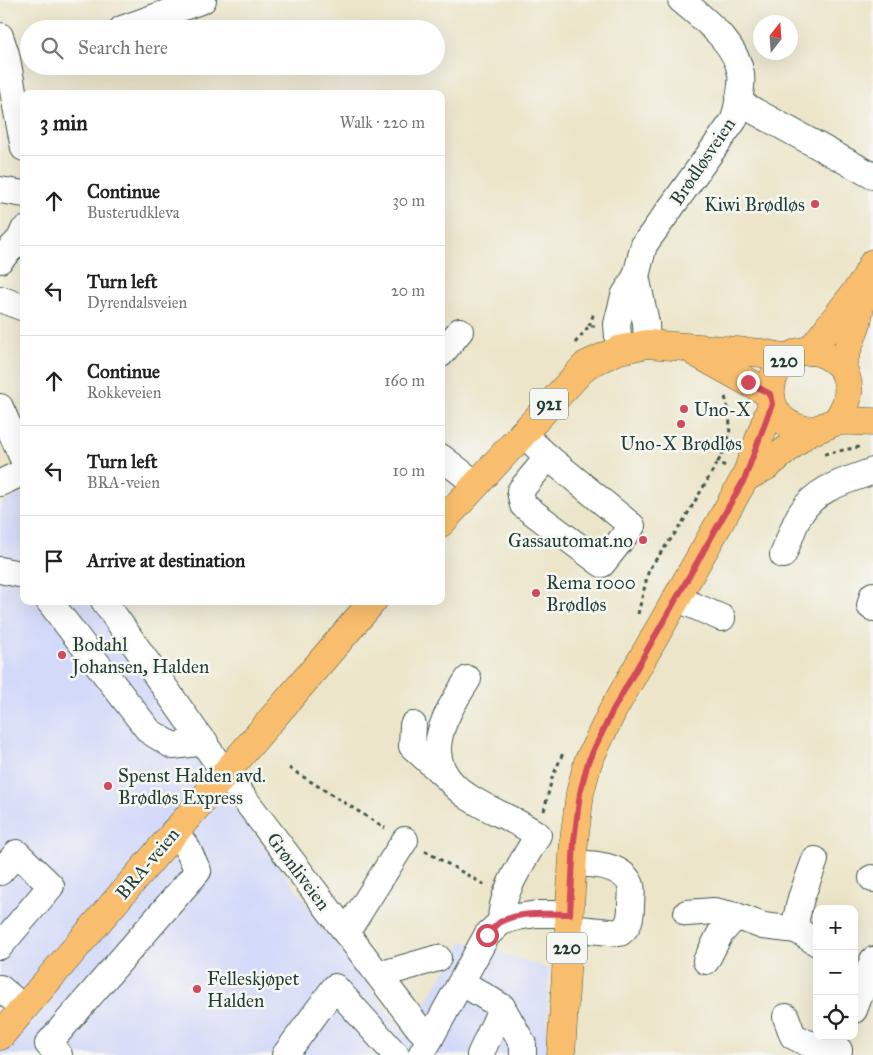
<!DOCTYPE html>
<html lang="en">
<head>
<meta charset="utf-8">
<style>
  :root { --surface:#fff; --page:#f2f2f2; --text:#222; --muted:#767676; --line:#e0e0e0 }
  body { margin:0; font-family:"IM FELL Great Primer",serif; background:var(--page); color:var(--text) }
  .controls { position:absolute; right:15px; bottom:15px; display:grid; overflow:hidden; border-radius:10px; box-shadow:0 5px 20px #0002 }
  .controls button { width:45px; height:45px; display:grid; place-items:center; padding:0; border:0; border-bottom:1px solid var(--line); background:var(--surface); color:var(--text); font:25px sans-serif }
  .compass { position:absolute; left:753px; top:15px; width:45px; height:45px; border-radius:50%; background:var(--surface); box-shadow:0 5px 20px #0002; rotate:17deg }
  .stop { position:absolute; width:15px; height:15px; margin:-11px; border:4px solid #d1495b; border-radius:50%; background:#fff }
  .stop.end { background:#d1495b; border-color:#fff; box-shadow:0 1px 5px #0008 }
  .list { margin:0; padding:0; list-style:none }
  h2 { display:flex; justify-content:space-between; align-items:center; height:65px; margin:0; padding:0 20px; font-size:21px }
  h2 small { font-size:16px; font-weight:400; color:var(--muted) }
  .list li { display:grid; grid-template-columns:32px 1fr auto; gap:15px; align-items:center; box-sizing:border-box; height:90px; padding:0 20px; border-top:1px solid var(--line) }
  .list b { display:block; font-size:19px; white-space:nowrap }
  .list p { margin:0; font-size:16px; white-space:nowrap; color:var(--muted) }
  .list em { font-size:16px; font-style:normal; color:var(--muted) }
  .icon { flex:none; width:28px; height:28px; fill:none; stroke:currentColor; stroke-width:2; stroke-linecap:round; stroke-linejoin:round }
  .map { position:relative; flex:none; width:873px; height:1055px; overflow:hidden }
  .search { position:absolute; background:var(--surface); box-shadow:0 5px 20px #0002; left:20px; top:20px; width:425px; height:55px; display:flex; align-items:center; gap:12px; box-sizing:border-box; padding:0 18px; border-radius:28px; color:var(--muted); font-size:19px }
  .panel { position:absolute; background:var(--surface); box-shadow:0 5px 20px #0002; left:20px; top:90px; width:425px; height:515px; border-radius:10px }
  .map>svg:first-child { display:block }
  .built { fill:#d3d9f9 }
  .lines { fill:none; stroke-linecap:round; stroke-linejoin:round }
  .minor-casing { stroke:#3e564a; stroke-width:28 }
  .major-casing { stroke:#3e564a; stroke-width:29 }
  .path { stroke:#3e564a; stroke-width:3; stroke-dasharray:4 4; stroke-linecap:butt }
  .minor { stroke:#fff; stroke-width:26 }
  .major { stroke:#f9be6d; stroke-width:28 }
  .route { stroke:#d1495b; stroke-width:6 }
  .poi-dot { fill:#d1495b; stroke:#f6f6f2; stroke-width:2 }
  .labels { text-anchor:middle; stroke-width:5; stroke-linejoin:round; paint-order:stroke }
  .shield { fill:#f6f6f2; stroke:#60746d; stroke-width:1 }
  .shield-label { font-size:18px; font-weight:bold; fill:#1f3d34 }
  .street-label { font-size:19px; fill:#1f3d34; stroke:#f6f6f2 }
  .poi-label { font-size:19px; fill:#1f3d34; stroke:#f6f6f2; text-anchor:start }
</style>
</head>
<body>
<div class="map">
<svg width="873" height="1055" viewBox="0 0 873 1055">
  <rect width="100%" height="100%" fill="#f6f6f2"/>
  <filter id="ink" filterUnits="userSpaceOnUse"><feTurbulence type="fractalNoise" baseFrequency=".02" numOctaves="2"/><feDisplacementMap in="SourceGraphic" scale="10" xChannelSelector="R" yChannelSelector="G"/><feConvolveMatrix kernelMatrix="1 2 1 2 8 2 1 2 1" color-interpolation-filters="sRGB"/></filter>
  <filter id="wash" filterUnits="userSpaceOnUse"><feTurbulence type="fractalNoise" baseFrequency=".0096" numOctaves="4" result="noise"/><feDisplacementMap in="SourceGraphic" scale="20" xChannelSelector="R" yChannelSelector="G"/><feGaussianBlur stdDeviation="1.12" result="paint"/><feColorMatrix in="noise" values="0 0 0 0 0 0 0 0 0 0 0 0 0 0 0 0 0 1.4 0 .05"/><feComposite in="paint" operator="in"/></filter>
  <g filter="url(#wash)">
    <rect width="100%" height="100%" fill="#ece5c9"/>
    <path class="built" d="M 24,492 L 24,601 L 95,601 L 195,756 L 406,1035 L 463,941 L 549,969 L 546,1055 L 0,1055 L 0,504 Z"/>
  </g>
  <g filter="url(#ink)">
    <g class="lines">
      <defs>
        <g id="minor">
          <path d="M 122,29 L 203,0"/>
          <path d="M 0,36 L 6,54 L 24,148"/>
          <path d="M 738,102 L 873,176"/>
          <path d="M 0,190 L 24,194"/>
          <path d="M 0,260 L 20,239 L 24,230"/>
          <path d="M 636,276 L 646,323 L 647,344"/>
          <path d="M 0,299 L 24,308"/>
          <path d="M 619,350 L 617,324 L 624,296 L 636,276 L 644,245 L 734,120 C 737,106 743,88 741,74 C 736,43 704,19 681,0"/>
          <path d="M 441,354 L 460,331"/>
          <path d="M 0,407 L 24,461"/>
          <path d="M 522,433 L 548,457 L 632,526 L 602,564 L 523,505 L 520,491 L 548,457"/>
          <path d="M 441,457 L 476,484"/>
          <path d="M 0,483 L 24,472"/>
          <path d="M 783,555 C 789,542 793,525 801,513 C 817,487 847,481 873,471"/>
          <path d="M 0,570 L 24,575"/>
          <path d="M 873,595 L 870,606 L 873,608"/>
          <path d="M 676,598 L 722,618"/>
          <path d="M 49,601 L 149,731 L 173,746 L 205,742"/>
          <path d="M 104,601 L 224,772 L 418,1027 L 430,1039"/>
          <path d="M 468,679 C 441,721 416,763 470,798 C 492,812 517,820 538,835 C 523,862 501,890 501,922"/>
          <path d="M 413,725 L 412,746 L 447,778"/>
          <path d="M 815,860 L 801,898 L 796,919 L 797,930 L 817,943"/>
          <path d="M 0,872 L 17,853 L 51,886 L 0,946"/>
          <path d="M 872,878 L 873,879"/>
          <path d="M 687,913 L 714,911 L 736,916 L 763,926 L 797,930"/>
          <path d="M 569,928 L 620,933 C 629,926 631,918 631,906 C 631,900 633,888 630,883 C 620,864 591,864 573,863"/>
          <path d="M 346,933 L 405,840"/>
          <path d="M 706,961 L 720,934 L 736,916"/>
          <path d="M 379,975 L 438,958"/>
          <path d="M 0,988 L 24,1008"/>
          <path d="M 471,988 L 502,1007 L 480,1055"/>
          <path d="M 502,1007 L 523,1044 L 523,1055"/>
          <path d="M 854,1010 L 873,960"/>
          <path d="M 786,1017 L 793,1036 L 807,1043 L 839,1050"/>
          <path d="M 59,1055 L 48,1044 L 198,871 L 187,848 L 174,831"/>
          <path d="M 285,1055 L 335,987 L 396,1055"/>
          <path d="M 421,1055 L 487,935 L 501,922 L 517,917 L 537,914 L 570,914"/>
        </g>
        <g id="major">
          <path d="M 810,351 L 864,281 L 873,263"/>
          <path d="M 696,353 L 770,394"/>
          <path d="M 841,367 L 857,323 L 864,284"/>
          <path d="M 836,422 C 846,407 852,394 846,376 C 843,366 835,360 826,355 C 774,331 743,419 806,430 C 818,432 825,425 835,422 C 845,419 862,422 873,422"/>
          <path d="M 745,478 L 767,466 L 809,431"/>
          <path d="M 441,523 L 586,365 L 619,350 L 647,344 L 762,353 L 788,358"/>
          <path d="M 0,1036 L 373,601"/>
          <path d="M 561,1055 L 574,841 L 580,793 L 588,762 L 613,710 L 745,478 L 772,404"/>
        </g>
      </defs>
      <use href="#minor" class="minor-casing"/>
      <use href="#major" class="major-casing"/>
      <g class="path">
        <path d="M 589,326 L 594,313"/>
        <path d="M 575,343 L 589,326 L 596,326"/>
        <path d="M 824,454 L 859,447"/>
        <path d="M 725,466 L 718,462 C 733,433 732,428 725,396"/>
        <path d="M 638,614 L 649,569 L 681,525 L 718,462"/>
        <path d="M 289,768 L 385,828"/>
        <path d="M 544,811 L 552,778 L 564,751"/>
        <path d="M 425,851 L 485,885"/>
      </g>
      <use href="#minor" class="minor"/>
      <use href="#major" class="major"/>
    </g>
  </g>
  <g class="lines" filter="url(#ink)">
    <path class="route" d="M 487,935 C 491,931 496,924 502,921 C 522,911 548,914 570,914 L 574,841 L 580,793 L 588,762 L 613,710 L 745,478 L 772,404 L 770,394 L 748,382"/>
  </g>
  <g class="poi-dot">
    <circle cx="815" cy="204" r="5"/>
    <circle cx="684" cy="409" r="5"/>
    <circle cx="681" cy="424" r="5"/>
    <circle cx="643" cy="540" r="5"/>
    <circle cx="536" cy="593" r="5"/>
    <circle cx="62" cy="655" r="5"/>
    <circle cx="108" cy="786" r="5"/>
    <circle cx="197" cy="989" r="5"/>
  </g>
  <g class="labels">
    <g class="shield">
      <rect x="764" y="345.5" width="40" height="31" rx="4"/>
      <rect x="530" y="388.5" width="38" height="31" rx="4"/>
      <rect x="547" y="932.5" width="40" height="31" rx="4"/>
    </g>
    <g class="shield-label">
      <text x="784" y="367">220</text>
      <text x="549" y="410">921</text>
      <text x="567" y="954">220</text>
    </g>
    <g class="street-label">
      <text transform="translate(702 161) rotate(-56)" y="7">Brødløsveien</text>
      <text transform="translate(147 863) rotate(-50)" y="7">BRA-veien</text>
      <text transform="translate(299 871) rotate(53)" y="7">Grønliveien</text>
    </g>
    <g class="poi-label">
      <text x="805" y="211" text-anchor="end">Kiwi Brødløs</text>
      <text x="694" y="416">Uno-X</text>
      <text x="681" y="450" text-anchor="middle">Uno-X Brødløs</text>
      <text x="633" y="547" text-anchor="end">Gassautomat.no</text>
      <text x="546" y="589">Rema 1000<tspan x="546" dy="22">Brødløs</tspan></text>
      <text x="72" y="651">Bodahl<tspan x="72" dy="22">Johansen, Halden</tspan></text>
      <text x="118" y="782">Spenst Halden avd.<tspan x="118" dy="22">Brødløs Express</tspan></text>
      <text x="207" y="985">Felleskjøpet<tspan x="207" dy="22">Halden</tspan></text>
    </g>
  </g>
</svg>
<div class="controls">
<button>+</button>
<button>−</button>
<button><svg class="icon" aria-label="locate" viewBox="0 0 24 24"><circle cx="12" cy="12" r="6"/><path d="M12 2v4M12 18v4M2 12h4M18 12h4"/></svg></button>
</div>
<svg class="compass" viewBox="-18 -18 36 36"><path d="M0-13l5 13h-10z" fill="#e53935"/><path d="M0 13l5-13h-10z" fill="#767676"/></svg>
<div class="stop" style="left:487px;top:935px"></div>
<div class="stop end" style="left:748px;top:382px"></div>
<div class="search"><svg class="icon" aria-label="search" viewBox="0 0 24 24"><circle cx="10" cy="10" r="6"/><path d="M15 15l6 6"/></svg>Search here</div>
<section class="panel">
<h2>3 min<small>Walk · 220 m</small></h2>
<ul class="list">
<li><svg class="icon" aria-label="ahead" viewBox="0 0 24 24"><path d="M12 20V5M6 11l6-6 6 6"/></svg><div><b>Continue</b><p>Busterudkleva</p></div><em>30 m</em></li>
<li><svg class="icon" aria-label="left" viewBox="0 0 24 24"><path d="M17 20v-9H6M10 6l-5 5 5 5"/></svg><div><b>Turn left</b><p>Dyrendalsveien</p></div><em>20 m</em></li>
<li><svg class="icon" aria-label="ahead" viewBox="0 0 24 24"><path d="M12 20V5M6 11l6-6 6 6"/></svg><div><b>Continue</b><p>Rokkeveien</p></div><em>160 m</em></li>
<li><svg class="icon" aria-label="left" viewBox="0 0 24 24"><path d="M17 20v-9H6M10 6l-5 5 5 5"/></svg><div><b>Turn left</b><p>BRA-veien</p></div><em>10 m</em></li>
<li><svg class="icon" aria-label="arrive" viewBox="0 0 24 24"><path d="M6 21V4h12l-3 4 3 4H6"/></svg><div><b>Arrive at destination</b></div></li>
</ul>
</section>
</div>
</body>
</html>
